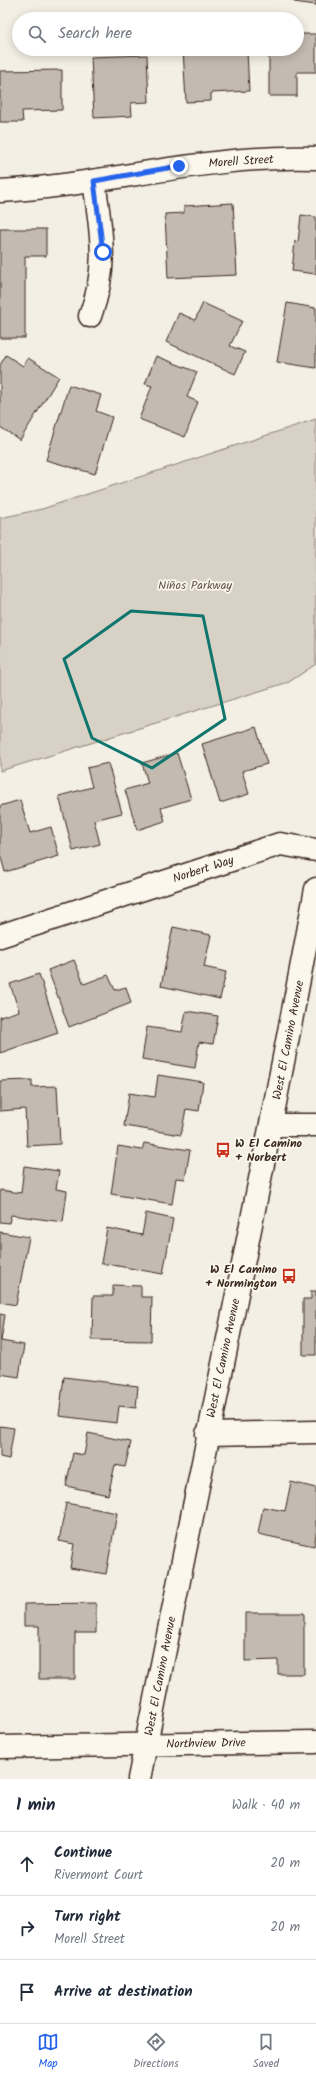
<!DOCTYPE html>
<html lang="en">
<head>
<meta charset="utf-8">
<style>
  :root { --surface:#fff; --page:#f6f6f7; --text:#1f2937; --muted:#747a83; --line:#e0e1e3; --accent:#2563eb }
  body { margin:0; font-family:Kalam,sans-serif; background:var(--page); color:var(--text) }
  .stop { position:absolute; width:12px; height:12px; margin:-9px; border:3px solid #2563eb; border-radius:50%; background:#fff }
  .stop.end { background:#2563eb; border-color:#fff; box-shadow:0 1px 4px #0008 }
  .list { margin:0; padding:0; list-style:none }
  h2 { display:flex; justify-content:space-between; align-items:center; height:52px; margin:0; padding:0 16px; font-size:17px }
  h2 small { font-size:13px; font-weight:400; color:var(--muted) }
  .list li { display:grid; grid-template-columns:26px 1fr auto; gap:12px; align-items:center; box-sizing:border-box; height:64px; padding:0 16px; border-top:1px solid var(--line) }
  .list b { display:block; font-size:15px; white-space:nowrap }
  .list p { margin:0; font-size:13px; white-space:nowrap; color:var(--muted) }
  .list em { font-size:13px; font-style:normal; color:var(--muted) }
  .icon { flex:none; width:22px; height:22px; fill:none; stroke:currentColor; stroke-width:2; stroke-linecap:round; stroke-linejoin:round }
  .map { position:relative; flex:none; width:316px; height:1779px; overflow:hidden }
  .search { position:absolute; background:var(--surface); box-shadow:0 2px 10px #0003; left:12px; right:12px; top:12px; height:44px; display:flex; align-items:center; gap:10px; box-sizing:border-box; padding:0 14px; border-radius:22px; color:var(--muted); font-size:15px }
  .sheet { height:244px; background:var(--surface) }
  nav { display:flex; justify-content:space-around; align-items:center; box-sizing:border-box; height:56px; border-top:1px solid var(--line); background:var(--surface); font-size:11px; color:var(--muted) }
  nav a { display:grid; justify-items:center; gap:2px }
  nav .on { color:var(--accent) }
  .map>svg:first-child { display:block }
  .green { fill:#d8d1c6; stroke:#8a7e72 }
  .building { fill:#c3bbb0; stroke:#3b2a1e }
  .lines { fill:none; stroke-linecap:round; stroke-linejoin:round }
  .street-casing { stroke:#3b2a1e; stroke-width:25 }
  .secondary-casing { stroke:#3b2a1e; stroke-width:25 }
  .street { stroke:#fbf7ec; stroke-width:22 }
  .secondary { stroke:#fbf7ec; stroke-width:22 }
  .route { stroke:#2563eb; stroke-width:5 }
  .marked { fill:none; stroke:#0f766e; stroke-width:3; stroke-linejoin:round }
  .labels { text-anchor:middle; stroke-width:3.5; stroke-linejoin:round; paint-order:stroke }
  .street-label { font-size:12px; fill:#3b2a1e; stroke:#fbf7ec }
  .park-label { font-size:12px; fill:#625448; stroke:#fbf7ec }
  .poi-label { font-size:12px; font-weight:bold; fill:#3b2a1e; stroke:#fbf7ec; text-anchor:start }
</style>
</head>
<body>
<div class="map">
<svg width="316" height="1779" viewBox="0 0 316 1779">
  <rect width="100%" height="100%" fill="#f3efe4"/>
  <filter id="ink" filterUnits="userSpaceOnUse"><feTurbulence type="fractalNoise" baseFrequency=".025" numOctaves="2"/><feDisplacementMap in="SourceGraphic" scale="8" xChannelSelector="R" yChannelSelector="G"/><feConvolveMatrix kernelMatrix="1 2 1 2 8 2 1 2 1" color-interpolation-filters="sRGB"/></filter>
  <g filter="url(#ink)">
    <path class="green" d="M 316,419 L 316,664 L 289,682 L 0,771 L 0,518 L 42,509 Z"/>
    <g class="building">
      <path d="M 294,0 L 316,0 L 316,5 L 294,2 Z"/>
      <path d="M 297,34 L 316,34 L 316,72 L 297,72 L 297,96 L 269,96 L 269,49 L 297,49 Z"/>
      <path d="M 183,49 L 247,51 L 249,91 L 211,93 L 211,101 L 186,102 Z"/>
      <path d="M 147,55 L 149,102 L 131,103 L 132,116 L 94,118 L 91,57 Z"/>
      <path d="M 62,70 L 62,110 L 22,111 L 23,122 L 0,122 L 0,71 Z"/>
      <path d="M 233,203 L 237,275 L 168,278 L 165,214 L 184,213 L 184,206 Z"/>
      <path d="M 301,215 L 316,217 L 316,274 L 292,271 L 295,241 L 298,242 Z"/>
      <path d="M 0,229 L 46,229 L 46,256 L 25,256 L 25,338 L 0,338 Z"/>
      <path d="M 203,303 L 242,321 L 230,346 L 245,352 L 235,374 L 166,342 L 179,313 L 195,320 Z"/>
      <path d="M 287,303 L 316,308 L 316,368 L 277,362 Z"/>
      <path d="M 6,355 L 23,366 L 28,358 L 59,377 L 20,440 L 0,427 L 0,365 Z"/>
      <path d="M 156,356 L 197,372 L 187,397 L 198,402 L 185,437 L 139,419 L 152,386 L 145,384 Z"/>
      <path d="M 69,385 L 101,395 L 96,411 L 112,417 L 95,474 L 46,460 Z"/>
      <path d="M 256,727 L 267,764 L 242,771 L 249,794 L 220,803 L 202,744 Z"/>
      <path d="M 177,753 L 191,799 L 161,808 L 165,821 L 137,830 L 125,790 L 148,783 L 142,763 Z"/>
      <path d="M 108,763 L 122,813 L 94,820 L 100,844 L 73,851 L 59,796 L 92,787 L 87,768 Z"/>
      <path d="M 20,800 L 30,833 L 51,827 L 59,856 L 5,872 L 0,854 L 0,806 Z"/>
      <path d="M 173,927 L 211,935 L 204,967 L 226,972 L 220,999 L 161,986 Z"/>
      <path d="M 74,960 L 84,984 L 108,975 L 115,990 L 126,987 L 131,1003 L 69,1027 L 48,970 Z"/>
      <path d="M 39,974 L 58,1033 L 0,1053 L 0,1017 L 19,1011 L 10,984 Z"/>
      <path d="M 186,1011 L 218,1016 L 213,1044 L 199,1042 L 195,1068 L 142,1059 L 147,1027 L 182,1032 Z"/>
      <path d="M 158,1075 L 203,1082 L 199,1111 L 186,1109 L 181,1135 L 124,1126 L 129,1093 L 155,1097 Z"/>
      <path d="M 32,1080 L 32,1087 L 57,1086 L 60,1144 L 27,1146 L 25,1109 L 0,1111 L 0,1081 Z"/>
      <path d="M 144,1143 L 190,1150 L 185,1179 L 176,1178 L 172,1204 L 111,1194 L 118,1146 L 142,1150 Z"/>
      <path d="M 24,1166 L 59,1171 L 56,1189 L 67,1191 L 63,1222 L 11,1215 L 9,1223 L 0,1222 L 0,1190 L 21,1193 Z"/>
      <path d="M 146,1213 L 173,1219 L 163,1274 L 101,1263 L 107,1228 L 142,1235 Z"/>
      <path d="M 0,1232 L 29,1237 L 16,1305 L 0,1302 Z"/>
      <path d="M 113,1285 L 141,1286 L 141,1297 L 152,1297 L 151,1341 L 92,1340 L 93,1296 L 113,1296 Z"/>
      <path d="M 311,1291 L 316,1291 L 316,1355 L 303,1355 L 303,1299 L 311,1299 Z"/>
      <path d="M 0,1314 L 5,1315 L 1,1341 L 24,1345 L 19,1377 L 0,1374 Z"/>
      <path d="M 64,1377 L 138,1386 L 136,1408 L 119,1406 L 117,1423 L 59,1416 Z"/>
      <path d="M 0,1426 L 14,1428 L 9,1459 L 0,1457 Z"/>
      <path d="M 88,1433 L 131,1442 L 125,1467 L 115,1465 L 108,1495 L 66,1486 L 73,1453 L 84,1455 Z"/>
      <path d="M 291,1482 L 316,1488 L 316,1535 L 314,1546 L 258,1534 L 263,1507 L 285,1511 Z"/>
      <path d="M 66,1503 L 117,1513 L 106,1574 L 70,1568 L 74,1544 L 59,1541 Z"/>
      <path d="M 96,1603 L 96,1633 L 75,1633 L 75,1679 L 39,1679 L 39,1626 L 24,1626 L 24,1604 Z"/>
      <path d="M 245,1613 L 304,1613 L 304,1674 L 278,1674 L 278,1660 L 245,1661 Z"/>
    </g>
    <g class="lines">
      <defs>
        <g id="street">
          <path d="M 0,191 C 106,185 209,154 316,158"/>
          <path d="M 90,316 C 109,266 101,232 94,181"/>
          <path d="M 0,936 L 280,844 L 316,850"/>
          <path d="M 272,1125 L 316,1125"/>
          <path d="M 207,1434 L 316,1432"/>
          <path d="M 0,1747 L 316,1742"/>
        </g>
        <path id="secondary" d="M 139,1779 C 198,1482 261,1187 316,889"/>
      </defs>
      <use href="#street" class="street-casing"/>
      <use href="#secondary" class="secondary-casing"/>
      <use href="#street" class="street"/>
      <use href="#secondary" class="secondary"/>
    </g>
  </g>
  <g class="lines" filter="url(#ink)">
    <path class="route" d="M 103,252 L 94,181 L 179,166"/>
  </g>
  <path class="marked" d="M 131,611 L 203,616 L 225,719 L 152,768 L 92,738 L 64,659 Z"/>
  <defs>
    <symbol id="bus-bare" viewBox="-9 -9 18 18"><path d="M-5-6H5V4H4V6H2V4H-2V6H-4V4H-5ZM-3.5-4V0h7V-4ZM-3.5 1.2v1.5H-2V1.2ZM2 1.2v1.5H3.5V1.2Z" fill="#c8321e" stroke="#fbf7ec" stroke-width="2.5" paint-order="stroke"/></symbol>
  </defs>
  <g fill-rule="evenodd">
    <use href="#bus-bare" x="212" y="1139" width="22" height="22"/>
    <use href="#bus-bare" x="278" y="1265" width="22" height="22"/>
  </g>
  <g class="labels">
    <g class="street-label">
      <text transform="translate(241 161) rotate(-4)" y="4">Morell Street</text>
      <text transform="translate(203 869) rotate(-18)" y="4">Norbert Way</text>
      <text transform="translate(288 1040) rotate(-79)" y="4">West El Camino Avenue</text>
      <text transform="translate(223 1358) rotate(-78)" y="4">West El Camino Avenue</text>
      <text transform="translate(160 1676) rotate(-79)" y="4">West El Camino Avenue</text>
      <text transform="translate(206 1743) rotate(-1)" y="4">Northview Drive</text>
    </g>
    <g class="park-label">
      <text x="195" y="589">Niños Parkway</text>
    </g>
    <g class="poi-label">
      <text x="235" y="1147">W El Camino<tspan x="235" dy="14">+ Norbert</tspan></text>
      <text x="277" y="1273" text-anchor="end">W El Camino<tspan x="277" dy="14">+ Normington</tspan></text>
    </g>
  </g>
</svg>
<div class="stop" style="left:103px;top:252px"></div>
<div class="stop end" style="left:179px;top:166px"></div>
<div class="search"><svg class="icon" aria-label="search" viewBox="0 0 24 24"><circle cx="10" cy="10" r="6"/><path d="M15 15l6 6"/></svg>Search here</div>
</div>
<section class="sheet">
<h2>1 min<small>Walk · 40 m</small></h2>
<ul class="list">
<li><svg class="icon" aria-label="ahead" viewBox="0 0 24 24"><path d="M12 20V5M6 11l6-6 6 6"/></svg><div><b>Continue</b><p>Rivermont Court</p></div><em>20 m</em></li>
<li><svg class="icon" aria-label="right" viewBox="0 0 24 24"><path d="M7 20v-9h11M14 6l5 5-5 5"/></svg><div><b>Turn right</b><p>Morell Street</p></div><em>20 m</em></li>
<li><svg class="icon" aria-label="arrive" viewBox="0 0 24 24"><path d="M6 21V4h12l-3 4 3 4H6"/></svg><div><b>Arrive at destination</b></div></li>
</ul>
</section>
<nav>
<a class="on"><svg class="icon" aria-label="map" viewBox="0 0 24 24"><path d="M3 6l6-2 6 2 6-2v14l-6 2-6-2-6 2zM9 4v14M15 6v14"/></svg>Map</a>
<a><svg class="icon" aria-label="directions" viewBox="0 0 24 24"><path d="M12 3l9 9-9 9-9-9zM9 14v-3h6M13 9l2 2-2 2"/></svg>Directions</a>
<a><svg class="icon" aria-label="saved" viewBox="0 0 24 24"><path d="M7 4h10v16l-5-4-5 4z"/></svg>Saved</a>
</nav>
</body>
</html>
